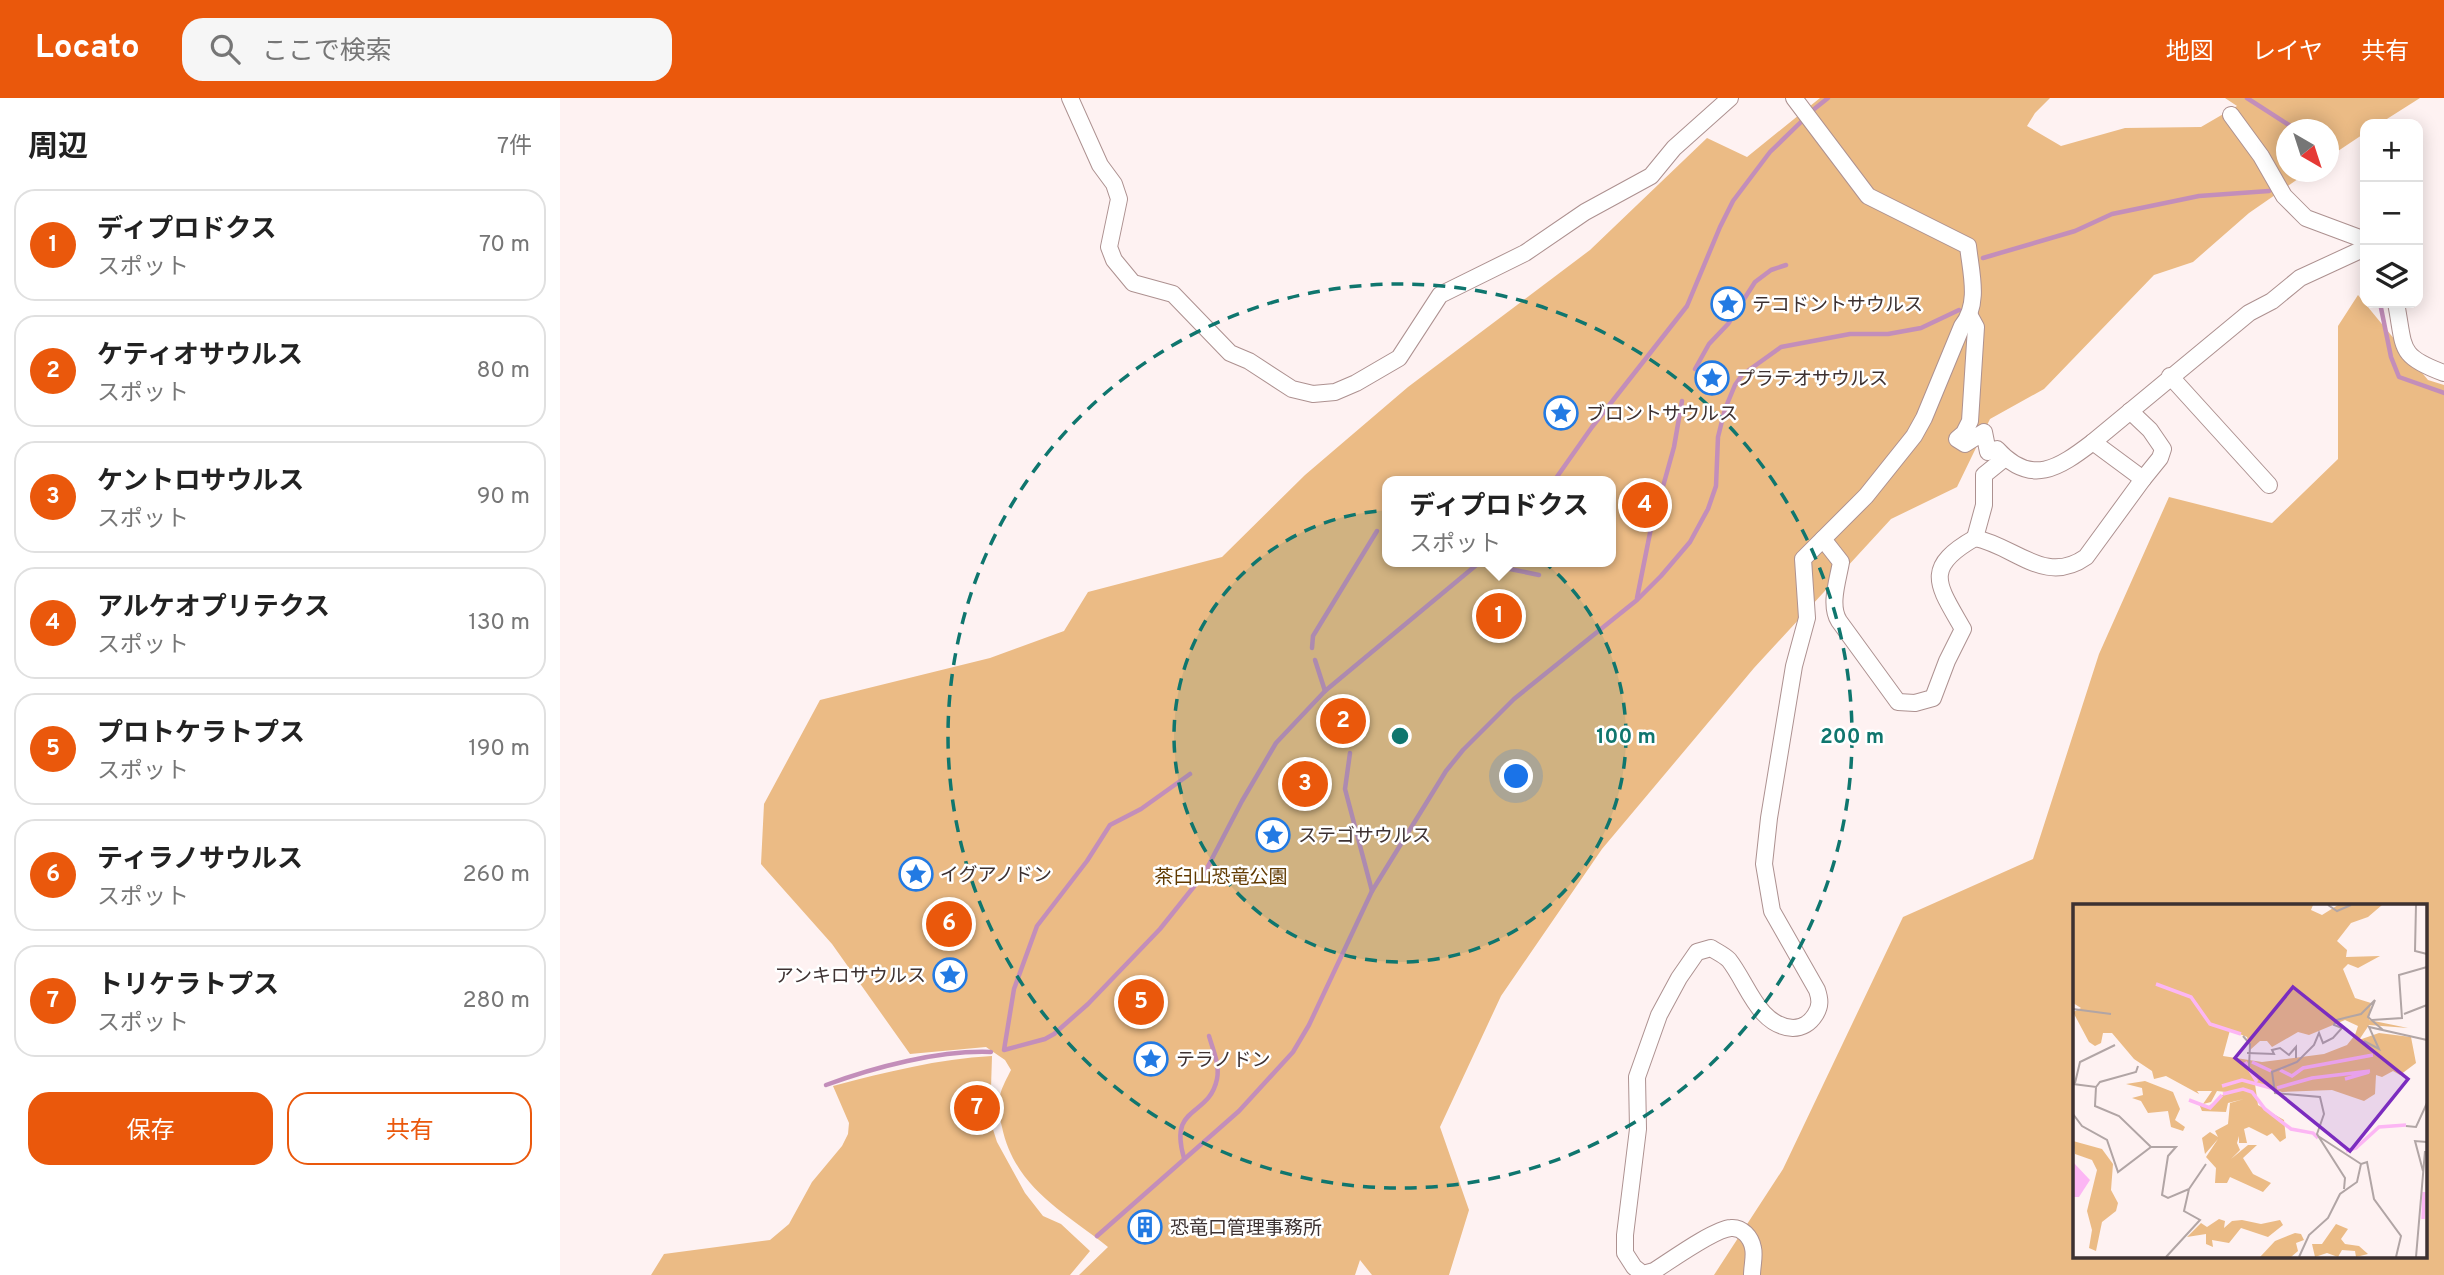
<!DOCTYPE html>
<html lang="ja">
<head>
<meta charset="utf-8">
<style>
  :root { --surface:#fff; --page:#f6f6f6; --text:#222; --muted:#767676; --line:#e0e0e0; --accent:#ea580c }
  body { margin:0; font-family:Overpass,"Noto Sans JP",sans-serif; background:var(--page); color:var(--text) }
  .controls { position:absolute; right:21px; top:21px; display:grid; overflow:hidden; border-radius:14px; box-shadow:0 4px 18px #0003 }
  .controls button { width:63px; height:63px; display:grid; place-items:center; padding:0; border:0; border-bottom:2px solid var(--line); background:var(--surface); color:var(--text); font:35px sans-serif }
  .compass { position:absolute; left:1716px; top:21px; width:63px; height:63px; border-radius:50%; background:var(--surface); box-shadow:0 4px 18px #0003; rotate:141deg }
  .you { position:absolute; left:957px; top:679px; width:24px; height:24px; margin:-18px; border:5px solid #fff; border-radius:50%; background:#1a73e8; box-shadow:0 0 0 10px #1a73e833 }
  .badge { display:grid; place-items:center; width:46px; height:46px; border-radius:50%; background:var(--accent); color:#fff; font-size:23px; font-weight:700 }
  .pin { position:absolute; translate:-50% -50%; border:4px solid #fff; box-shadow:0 2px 7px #0006 }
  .popup { position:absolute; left:822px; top:378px; width:234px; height:91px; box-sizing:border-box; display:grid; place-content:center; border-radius:14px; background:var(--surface); filter:drop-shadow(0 2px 5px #0005); font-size:23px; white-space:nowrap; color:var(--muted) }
  .popup b { font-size:26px; color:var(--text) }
  .popup::after { content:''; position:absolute; left:50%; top:100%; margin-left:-14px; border:14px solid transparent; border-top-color:var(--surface) }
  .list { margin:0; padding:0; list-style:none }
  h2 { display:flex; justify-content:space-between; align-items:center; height:91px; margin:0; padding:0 28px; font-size:30px }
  h2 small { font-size:23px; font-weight:400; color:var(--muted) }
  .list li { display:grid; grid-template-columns:46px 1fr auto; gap:21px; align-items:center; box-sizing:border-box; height:112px; margin:0 14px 14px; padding:0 14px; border:2px solid var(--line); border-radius:21px }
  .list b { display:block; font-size:26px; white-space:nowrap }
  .list p { margin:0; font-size:23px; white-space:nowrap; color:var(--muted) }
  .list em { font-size:23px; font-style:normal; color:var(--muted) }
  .actions { display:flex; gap:14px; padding:21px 28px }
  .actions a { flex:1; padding:16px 0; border:2px solid var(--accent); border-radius:21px; text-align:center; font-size:24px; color:var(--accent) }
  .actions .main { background:var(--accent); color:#fff }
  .icon { flex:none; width:38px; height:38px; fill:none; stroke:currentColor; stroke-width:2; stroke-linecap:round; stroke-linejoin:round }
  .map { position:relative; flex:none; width:1884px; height:1177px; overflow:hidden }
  header { display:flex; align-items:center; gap:42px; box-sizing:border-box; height:98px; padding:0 35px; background:var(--accent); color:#fff }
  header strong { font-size:33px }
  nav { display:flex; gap:38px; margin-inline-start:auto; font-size:24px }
  .search { width:490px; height:63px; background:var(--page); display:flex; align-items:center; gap:18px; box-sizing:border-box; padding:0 24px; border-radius:21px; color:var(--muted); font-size:26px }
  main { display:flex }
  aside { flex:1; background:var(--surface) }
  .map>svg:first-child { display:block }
  .green { fill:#ebbb85; fill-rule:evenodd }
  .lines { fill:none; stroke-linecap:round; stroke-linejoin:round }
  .stream { stroke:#c38eba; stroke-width:4.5 }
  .minor-casing { stroke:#ad9190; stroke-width:18 }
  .minor { stroke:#fff; stroke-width:16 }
  .ring { fill:none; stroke:#0f766e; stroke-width:3.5; stroke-dasharray:12 9 }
  .labels { text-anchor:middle; stroke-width:5; stroke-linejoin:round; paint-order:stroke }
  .poi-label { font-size:19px; fill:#3d3131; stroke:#fff; text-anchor:start }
  .park-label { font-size:19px; fill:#613a00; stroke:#fff }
  .inset-river { fill:none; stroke:#fcb6f4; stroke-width:3.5 }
  .inset-road { fill:none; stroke:#b1a5a5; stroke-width:2 }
  .view { fill:#7b2cbf; fill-opacity:0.15; stroke:#7b2cbf; stroke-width:3.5 }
  .inset-edge { fill:none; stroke:#3d3131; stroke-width:3.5 }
  .centre { fill:#0f766e; stroke:#fff; stroke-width:3.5 }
  .ring-label { font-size:21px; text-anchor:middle; font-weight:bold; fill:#0f766e; stroke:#fff; stroke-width:5; stroke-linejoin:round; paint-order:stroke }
</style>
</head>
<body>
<header>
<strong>Locato</strong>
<div class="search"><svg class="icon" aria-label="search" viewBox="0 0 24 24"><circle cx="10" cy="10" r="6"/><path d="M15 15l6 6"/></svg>ここで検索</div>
<nav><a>地図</a><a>レイヤ</a><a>共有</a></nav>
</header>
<main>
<aside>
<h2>周辺<small>7件</small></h2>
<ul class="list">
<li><span class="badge">1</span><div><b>ディプロドクス</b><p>スポット</p></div><em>70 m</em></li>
<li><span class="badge">2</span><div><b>ケティオサウルス</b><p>スポット</p></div><em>80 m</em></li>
<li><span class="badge">3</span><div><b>ケントロサウルス</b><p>スポット</p></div><em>90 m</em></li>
<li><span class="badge">4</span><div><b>アルケオプリテクス</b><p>スポット</p></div><em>130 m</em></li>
<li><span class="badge">5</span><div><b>プロトケラトプス</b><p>スポット</p></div><em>190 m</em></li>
<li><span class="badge">6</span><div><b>ティラノサウルス</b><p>スポット</p></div><em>260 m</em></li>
<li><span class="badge">7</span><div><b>トリケラトプス</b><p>スポット</p></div><em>280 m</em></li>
</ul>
<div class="actions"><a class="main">保存</a><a>共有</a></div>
</aside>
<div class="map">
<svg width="1884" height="1177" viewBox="0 0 1884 1177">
  <rect width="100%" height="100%" fill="#fef2f2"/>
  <g class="green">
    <path d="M 1260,0 L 1490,0 L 1475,15 L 1467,28 L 1501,48 L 1565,30 L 1641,29 L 1677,8 L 1665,0 L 1860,0 L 1819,26 L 1805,26 L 1805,35 L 1769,59 L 1769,32 L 1727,32 L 1727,74 L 1748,74 L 1689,115 L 1633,164 L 1594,177 L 1484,291 L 1430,321 L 1397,389 L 1331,421 L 1194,570 L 1042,751 L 941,898 L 880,1029 L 909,1112 L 889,1177 L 812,1177 L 800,1162 L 795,1177 L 519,1177 L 548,1149 C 503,1113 455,1090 442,1029 C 439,1018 438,1009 440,997 C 442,989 447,980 451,972 L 445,962 L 426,949 L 350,956 L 272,846 L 201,766 L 204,706 L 260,602 L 430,560 L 504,533 L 528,494 L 662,459 L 745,377 L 848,289 L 1030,152 L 1147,40 L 1187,59 ZM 827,383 L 1051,383 L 1051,464 L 827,464 Z"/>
    <path d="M 1798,197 L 1868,282 L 1884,287 L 1884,1177 L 1154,1177 L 1223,1071 L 1343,819 L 1473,761 L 1539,556 L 1609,399 L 1712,425 L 1778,361 L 1778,228 ZM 1515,808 L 1865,808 L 1865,1158 L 1515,1158 Z"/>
    <path d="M 432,958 L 430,1022 L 437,1044 L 465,1095 L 483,1118 L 501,1126 L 530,1153 L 510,1177 L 91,1177 L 104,1156 L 210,1142 L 229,1126 L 252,1084 L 282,1048 L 288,1036 L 289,1025 L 273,988 C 326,974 378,961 432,958 Z"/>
  </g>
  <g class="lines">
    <g class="stream">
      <path d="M 1687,0 L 1729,27 L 1741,32"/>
      <path d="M 1253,12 L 1268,0"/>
      <path d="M 1423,160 L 1515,133 L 1552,116 L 1639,98 L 1709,93"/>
      <path d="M 1820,205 L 1831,259 L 1839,279 L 1884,295"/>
      <path d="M 1135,271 L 1149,246 L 1168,226 L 1195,184 L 1211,172 L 1226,167"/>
      <path d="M 994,383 L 1032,329 L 1127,208 L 1160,129 L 1173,103 L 1210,54 L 1242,23"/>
      <path d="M 945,470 L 979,477"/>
      <path d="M 1077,500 L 1090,435 L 1114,349 L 1122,303"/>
      <path d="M 752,550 L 753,538 L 817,433"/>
      <path d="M 755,562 L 765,593"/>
      <path d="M 790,655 L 785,691 L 812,793"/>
      <path d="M 630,676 L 581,711 L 550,727 L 527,763 L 477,828 L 454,891 L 444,952 L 485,941 L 494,936 L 528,906 L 600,831 L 644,776 L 682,703 L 716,645 L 765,593 L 920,464"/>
      <path d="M 266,987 C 315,969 379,952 431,954"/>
      <path d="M 624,1060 C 608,1006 649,1020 657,981 C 660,967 653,952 649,938"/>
      <path d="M 537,1138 L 679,1013 L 733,954 L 749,927 L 812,793 L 886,673 L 903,652 L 954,601 L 1077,502 L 1101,478 L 1130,444 L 1148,411 L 1156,388 L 1158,339 L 1165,311 L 1175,287 L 1182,277 L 1221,249 L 1290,236 L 1328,236 L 1361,230 L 1399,212"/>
    </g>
    <defs>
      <g id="minor">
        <path d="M 510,0 L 540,67 L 554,86 L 559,101 L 549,149 L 554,162 L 573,185 L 613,196 L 670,255 L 689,263 L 732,291 L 753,296 L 775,294 L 796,285 L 839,260 L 880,197 L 965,155 L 1025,114 L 1091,78 L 1114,50 L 1170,0"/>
        <path d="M 1671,17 L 1701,58 L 1724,98 L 1746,120 L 1805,142"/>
        <path d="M 1836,205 C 1845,250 1837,258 1884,275"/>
        <path d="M 1410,218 L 1416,229 L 1410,323 L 1404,335 L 1397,341 L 1405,346 L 1424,334 L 1428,354 L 1437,351 C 1471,389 1499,370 1533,344"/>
        <path d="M 1610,278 L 1709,387"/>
        <path d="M 1570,313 L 1590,332 L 1603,351 L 1600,360 L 1583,381"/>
        <path d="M 1415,440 L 1424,407 L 1424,377 L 1445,360"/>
        <path d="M 1263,441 L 1281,464 C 1278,482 1269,507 1279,523 L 1338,604 L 1355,605 L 1373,600 L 1387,563 L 1403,531 C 1378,487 1362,470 1415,440 C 1455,448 1485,488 1526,459 L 1583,381 L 1533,344 L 1689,215 L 1712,203 L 1740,180 L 1805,150"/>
        <path d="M 1192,1177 C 1192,1168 1195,1158 1193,1150 C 1191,1139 1182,1129 1171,1130 C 1154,1131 1110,1163 1094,1173 L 1083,1176 L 1074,1169 L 1065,1155 L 1065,1137 L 1078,1031 L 1077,979 L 1099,917 L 1119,880 L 1137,854 L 1151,850 C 1157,854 1164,857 1169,862 C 1188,886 1198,928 1233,930 C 1242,930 1250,925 1255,917 C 1261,908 1260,901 1257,892 L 1212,813 L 1204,766 L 1209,720 L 1234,568 L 1247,520 L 1243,461 L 1306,398 L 1354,338 L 1364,320 L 1402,228 C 1420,206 1411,175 1408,148 L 1308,98 L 1234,0"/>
      </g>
    </defs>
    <use href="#minor" class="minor-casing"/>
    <use href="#minor" class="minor"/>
  </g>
  <circle cx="840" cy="638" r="226" fill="#0f766e" fill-opacity=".12"/>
  <g class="ring">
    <circle cx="840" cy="638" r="226"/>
    <circle cx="840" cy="638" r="452"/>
  </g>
  <defs>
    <symbol id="sight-ring" viewBox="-11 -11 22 22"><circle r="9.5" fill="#fff" stroke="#227ae3" stroke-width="1.5"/><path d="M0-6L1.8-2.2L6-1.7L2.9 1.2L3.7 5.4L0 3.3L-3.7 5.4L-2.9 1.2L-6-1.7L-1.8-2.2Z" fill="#227ae3"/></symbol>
    <symbol id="building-ring" viewBox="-11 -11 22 22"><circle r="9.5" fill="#fff" stroke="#227ae3" stroke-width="1.5"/><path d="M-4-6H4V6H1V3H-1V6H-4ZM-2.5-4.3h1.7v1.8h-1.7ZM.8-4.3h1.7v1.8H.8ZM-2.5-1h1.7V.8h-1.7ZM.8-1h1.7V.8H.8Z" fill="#227ae3"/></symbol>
  </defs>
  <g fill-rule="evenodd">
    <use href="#sight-ring" x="1149" y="187" width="38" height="38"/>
    <use href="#sight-ring" x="1133" y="261" width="38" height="38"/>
    <use href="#sight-ring" x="982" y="296" width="38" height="38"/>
    <use href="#sight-ring" x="694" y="718" width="38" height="38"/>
    <use href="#sight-ring" x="337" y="757" width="38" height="38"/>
    <use href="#sight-ring" x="371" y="858" width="38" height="38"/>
    <use href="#sight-ring" x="572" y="942" width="38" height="38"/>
    <use href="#building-ring" x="566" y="1110" width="38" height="38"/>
  </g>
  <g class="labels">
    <g class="poi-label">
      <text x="1192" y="213">テコドントサウルス</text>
      <text x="1176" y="287">プラテオサウルス</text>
      <text x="1026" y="322">ブロントサウルス</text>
      <text x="738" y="744">ステゴサウルス</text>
      <text x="380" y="783">イグアノドン</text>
      <text x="366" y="884" text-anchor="end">アンキロサウルス</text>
      <text x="616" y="968">テラノドン</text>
      <text x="610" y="1136">恐竜口管理事務所</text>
    </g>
    <g class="park-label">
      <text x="661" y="785">茶臼山恐竜公園</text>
    </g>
  </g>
  <g transform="translate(1513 806)">
    <rect width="354" height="354" fill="#fef2f2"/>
    <path d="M 0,1 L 240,1 L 238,6 L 249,11 L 265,1 L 309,1 L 295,13 L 278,19 L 264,37 L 274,46 L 273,53 L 307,52 L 285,64 L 275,60 L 270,65 L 282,94 L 298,99 L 296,116 L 335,124 L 296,121 L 286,136 L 306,129 L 338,133 L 343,159 L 327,171 L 320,167 L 309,173 L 303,171 L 302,190 L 291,197 L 259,186 L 209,188 L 182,180 L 185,201 L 211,216 L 213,234 L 207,238 L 199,229 L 194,232 L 176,223 L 171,225 L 174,239 L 166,239 L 166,232 L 164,239 L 167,246 L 158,255 L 175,241 L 184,241 L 170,254 L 180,270 L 198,279 L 190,288 L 157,273 L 154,279 L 142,279 L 143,264 L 133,253 L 145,235 L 132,250 L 129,234 L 137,228 L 145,233 L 142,227 L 155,220 L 157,199 L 171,195 L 155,199 L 153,208 L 129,207 L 126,200 L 136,202 L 153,188 L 144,187 L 138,198 L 130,200 L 139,187 L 124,187 L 126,190 L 93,172 L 81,175 L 79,167 L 61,155 L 39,129 L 30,129 L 28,139 L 22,142 L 16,138 L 0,108 L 8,104 L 0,99 ZM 272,116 L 285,122 L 282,131 L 274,141 L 251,150 L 189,158 L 150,152 L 157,126 L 174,133 L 177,146 L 187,137 L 194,137 L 199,143 L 225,128 L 236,131 ZM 72,177 L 100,188 L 107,205 L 102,216 L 112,223 L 110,227 L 98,223 L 95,207 L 75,209 L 68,197 L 59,194 L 70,191 L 69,184 L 53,180 ZM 0,237 L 29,245 L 40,260 L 38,286 L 45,299 L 43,307 L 29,318 L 23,347 L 16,344 L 19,326 L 14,307 L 24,266 L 19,256 L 2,250 ZM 146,315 L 152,317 L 151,324 L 159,317 L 169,316 L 188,320 L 207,316 L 210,321 L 195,333 L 168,324 L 156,339 L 139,336 L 140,343 L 133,340 L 133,330 L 114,333 L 128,319 L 134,323 ZM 263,320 L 275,325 L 268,335 L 272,340 L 286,342 L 295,350 L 283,353 L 282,347 L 269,346 L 265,353 L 254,349 L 242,353 L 239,340 L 249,340 ZM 222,329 L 228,330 L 231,336 L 223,339 L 225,347 L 218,353 L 187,353 L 202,337 Z" fill="#ebbb85" fill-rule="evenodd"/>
    <path d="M 0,258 L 17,276 L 6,293 L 0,293 Z" fill="#fcb6f4"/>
    <path class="inset-river" d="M 83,80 L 118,93 L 137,120 L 168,130M 172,158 L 184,178M 179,158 L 198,167M 207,166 L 219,172 L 230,164 L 300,151M 272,175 L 296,168M 149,182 L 169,176 L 198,184M 204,184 L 239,174 L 297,167M 150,190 L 170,185 L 179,188 L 192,205 L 218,225 L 240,229 L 245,234M 116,196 L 137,204 L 149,191M 273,247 L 283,244 L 306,223 L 333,221M 350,315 L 351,288"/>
    <path class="inset-road" d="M 255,1 L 264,7 L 278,1M 343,1 L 342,47 L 354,50M 0,105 L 38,110M 331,110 L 354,101M 299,116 L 329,114 L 326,71 L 354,63M 170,132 L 177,140 L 176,164M 291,137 L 306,145 L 296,123 L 354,136M 174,149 L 201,150 L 199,146 L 207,144 L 216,151 L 223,143 L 223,154M 2,179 L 7,158 L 42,141M 0,180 L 23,183 L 27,178 L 63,168 L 65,162M 23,183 L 22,202 L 46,212 L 78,243M 0,210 L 9,222 L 34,236 L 45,268 L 78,243 L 103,243 L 95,252 L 89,291 L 95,294 L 116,285 L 111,307 L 127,316 L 93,353M 333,222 L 343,223 L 354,199M 245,232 L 288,260M 350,267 L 342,237 L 354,238M 116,285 L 133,260M 271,285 L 272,274 L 244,230 L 251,210 L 247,193 L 202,189 L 199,168 L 224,158 L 241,141 L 246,129 L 250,139 L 260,134 L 269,124 L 261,121 L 263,116 L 288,110 L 302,96 L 295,113 L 310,126M 226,353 L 236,331 L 255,314 L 267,290 L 284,278 L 288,260 L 294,258 L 301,295 L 328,332 L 323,353M 343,353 L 352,247"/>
    <path class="view" d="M 220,83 L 335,175 L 277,247 L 162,154 Z"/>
    <rect width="354" height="354" class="inset-edge"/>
  </g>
  <circle cx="840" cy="638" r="10" class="centre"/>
  <g class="ring-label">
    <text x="1066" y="645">100 m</text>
    <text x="1292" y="645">200 m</text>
  </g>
</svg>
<div class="controls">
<button>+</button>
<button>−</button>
<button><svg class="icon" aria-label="layers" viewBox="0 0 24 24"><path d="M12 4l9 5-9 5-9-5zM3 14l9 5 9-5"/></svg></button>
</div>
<svg class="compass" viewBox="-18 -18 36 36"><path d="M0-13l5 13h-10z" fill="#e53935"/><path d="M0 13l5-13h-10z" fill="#767676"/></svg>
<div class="you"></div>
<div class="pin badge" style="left:939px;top:518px">1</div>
<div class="popup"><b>ディプロドクス</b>スポット</div>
<div class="pin badge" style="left:783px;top:623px">2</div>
<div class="pin badge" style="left:745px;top:686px">3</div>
<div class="pin badge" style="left:1085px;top:407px">4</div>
<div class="pin badge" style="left:581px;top:904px">5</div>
<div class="pin badge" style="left:389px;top:826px">6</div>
<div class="pin badge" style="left:417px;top:1010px">7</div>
</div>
</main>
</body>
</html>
